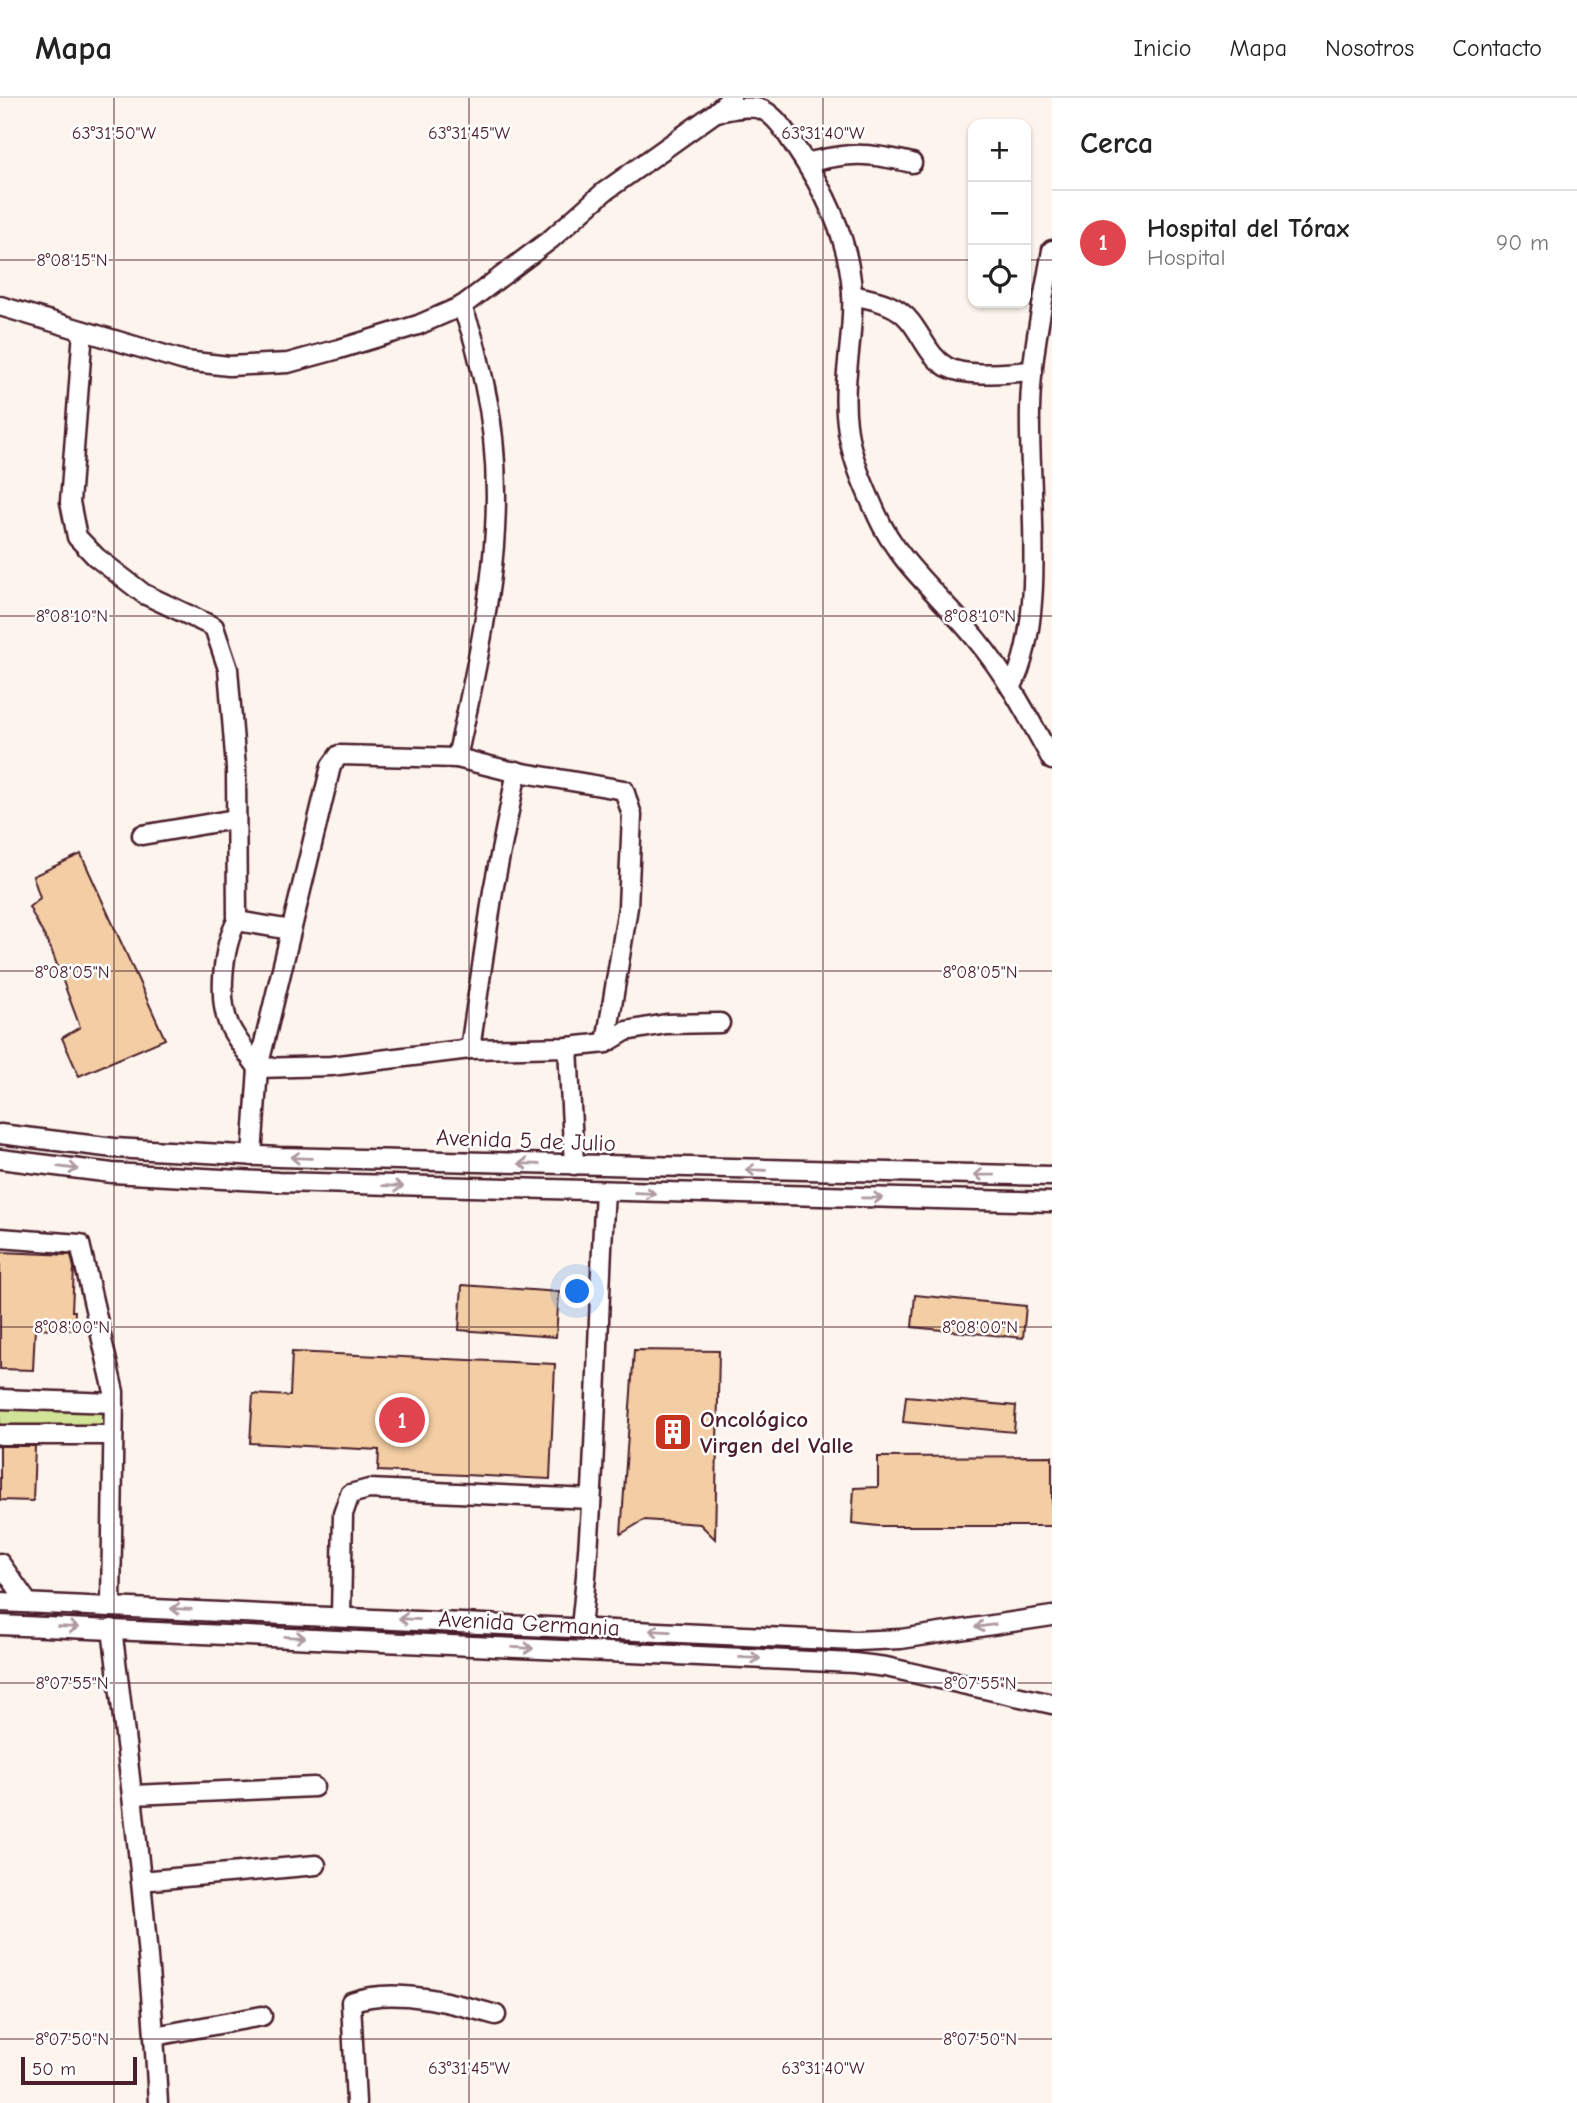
<!DOCTYPE html>
<html lang="es">
<head>
<meta charset="utf-8">
<style>
  :root { --surface:#fff; --page:#f2f2f2; --text:#222; --muted:#767676; --line:#e0e0e0; --accent:#d93025 }
  body { margin:0; font-family:"Comic Neue",sans-serif; background:var(--page); color:var(--text) }
  .controls { position:absolute; right:21px; top:21px; display:grid; overflow:hidden; border-radius:14px; box-shadow:0 2px 5px #0004 }
  .controls button { width:63px; height:63px; display:grid; place-items:center; padding:0; border:0; border-bottom:2px solid var(--line); background:var(--surface); color:var(--text); font:35px sans-serif }
  .scale { position:absolute; left:21px; bottom:18px; width:116px; box-sizing:border-box; padding-left:7px; border:4px solid #4a1f2b; border-top:0; font-size:19px; line-height:24px; white-space:nowrap; color:#4a1f2b; -webkit-text-stroke:5px #fff; paint-order:stroke }
  .you { position:absolute; left:578px; top:1194px; width:24px; height:24px; margin:-18px; border:5px solid #fff; border-radius:50%; background:#1a73e8; box-shadow:0 0 0 10px #1a73e833 }
  .badge { display:grid; place-items:center; width:46px; height:46px; border-radius:50%; background:var(--accent); color:#fff; font-size:23px; font-weight:700 }
  .pin { position:absolute; translate:-50% -50%; border:4px solid #fff; box-shadow:0 2px 7px #0006 }
  .list { margin:0; padding:0; list-style:none }
  h2 { display:flex; justify-content:space-between; align-items:center; height:91px; margin:0; padding:0 28px; font-size:30px }
  h2 small { font-size:23px; font-weight:400; color:var(--muted) }
  .list li { display:grid; grid-template-columns:46px 1fr auto; gap:21px; align-items:center; box-sizing:border-box; height:105px; padding:0 28px; border-top:2px solid var(--line) }
  .list b { display:block; font-size:26px; white-space:nowrap }
  .list p { margin:0; font-size:23px; white-space:nowrap; color:var(--muted) }
  .list em { font-size:23px; font-style:normal; color:var(--muted) }
  .icon { flex:none; width:38px; height:38px; fill:none; stroke:currentColor; stroke-width:2; stroke-linecap:round; stroke-linejoin:round }
  .map { position:relative; flex:none; width:1052px; height:2005px; overflow:hidden }
  header { display:flex; align-items:center; gap:42px; box-sizing:border-box; height:98px; padding:0 35px; background:var(--surface); border-bottom:2px solid var(--line) }
  header strong { font-size:33px }
  nav { display:flex; gap:38px; margin-inline-start:auto; font-size:24px }
  main { display:flex }
  aside { flex:1; background:var(--surface) }
  .map>svg:first-child { display:block }
  .green { fill:#d1e498; stroke:#8e8262; stroke-width:2 }
  .building { fill:#f3cda3; stroke:#4a1f2b; stroke-width:2 }
  .lines { fill:none; stroke-linecap:round; stroke-linejoin:round }
  .minor-casing { stroke:#4a1f2b; stroke-width:23 }
  .minor { stroke:#fff; stroke-width:18 }
  .oneway { stroke:#ae9aa0 }
  .ticks { fill:none; stroke:#4a1f2b; stroke-width:2; stroke-opacity:0.45 }
  .labels { text-anchor:middle; stroke-width:5; stroke-linejoin:round; paint-order:stroke }
  .street-label { font-size:23px; fill:#4a1f2b; stroke:#fff }
  .poi-label { font-size:23px; font-weight:bold; fill:#4a1f2b; stroke:#fff; text-anchor:start }
  .ticks-label { font-size:18px; text-anchor:middle; fill:#4a1f2b; stroke:#fff; stroke-width:5; stroke-linejoin:round; paint-order:stroke }
</style>
</head>
<body>
<header>
<strong>Mapa</strong>
<nav><a>Inicio</a><a>Mapa</a><a>Nosotros</a><a>Contacto</a></nav>
</header>
<main>
<div class="map">
<svg width="1052" height="2005" viewBox="0 0 1052 2005">
  <rect width="100%" height="100%" fill="#fdf5ed"/>
  <filter id="ink" filterUnits="userSpaceOnUse"><feTurbulence type="fractalNoise" baseFrequency=".0143" numOctaves="2"/><feDisplacementMap in="SourceGraphic" scale="14" xChannelSelector="R" yChannelSelector="G"/><feConvolveMatrix kernelMatrix="1 2 1 2 8 2 1 2 1" color-interpolation-filters="sRGB"/></filter>
  <g filter="url(#ink)">
    <path class="green" d="M 0,1308 L 104,1312 L 103,1332 L 0,1328 Z"/>
    <g class="building">
      <path d="M 81,756 L 165,941 L 79,978 L 62,940 L 80,929 L 51,851 L 29,809 L 40,800 L 33,778 Z"/>
      <path d="M 0,1154 L 71,1157 L 74,1170 L 72,1213 L 75,1213 L 74,1232 L 35,1230 L 33,1272 L 0,1271 Z"/>
      <path d="M 462,1187 L 559,1194 L 556,1239 L 459,1232 Z"/>
      <path d="M 915,1197 L 1026,1208 L 1023,1240 L 912,1229 Z"/>
      <path d="M 634,1252 L 719,1253 L 715,1441 L 700,1426 L 644,1422 L 621,1436 Z"/>
      <path d="M 292,1254 L 555,1266 L 550,1381 L 378,1373 L 379,1352 L 250,1345 L 253,1296 L 290,1298 Z"/>
      <path d="M 906,1298 L 1016,1308 L 1014,1334 L 903,1324 Z"/>
      <path d="M 0,1348 L 35,1348 L 33,1403 L 0,1402 Z"/>
      <path d="M 1052,1358 L 1052,1428 L 878,1428 L 852,1425 L 854,1390 L 878,1389 L 878,1359 Z"/>
    </g>
    <g class="lines">
      <defs>
        <g id="minor">
          <path d="M 716,14 C 730,12 750,6 763,12 C 777,19 786,35 794,47 C 824,91 849,140 852,194 C 855,238 841,282 847,326 C 850,358 864,388 877,417 C 898,465 943,500 976,541 C 1007,578 1029,620 1052,662"/>
          <path d="M 806,65 C 851,54 866,54 912,65"/>
          <path d="M 852,197 C 874,202 896,205 910,223 C 923,239 929,259 947,269 C 967,280 1011,274 1033,273"/>
          <path d="M 0,208 L 185,263 L 229,268 L 288,265 L 339,251 L 418,227 L 462,208 L 551,141 L 604,94 L 716,14 L 731,0"/>
          <path d="M 83,233 L 70,404 L 77,439 L 96,459 L 144,496 L 214,529 L 228,571 L 236,670 L 237,823 C 223,848 217,902 230,929 C 237,943 249,957 258,970 L 331,968 L 470,951 L 568,949 L 606,945 L 626,933 L 666,926 L 720,925"/>
          <path d="M 1011,590 C 1048,523 1028,388 1030,311 C 1031,258 1043,204 1052,152"/>
          <path d="M 457,660 C 484,534 513,413 484,285 C 478,258 473,233 461,208"/>
          <path d="M 142,737 L 235,721"/>
          <path d="M 237,823 L 291,832"/>
          <path d="M 568,949 L 574,1067"/>
          <path d="M 470,951 L 493,793 L 517,673"/>
          <path d="M 0,1036 L 114,1050 L 279,1059 L 1052,1078"/>
          <path d="M 252,1058 L 258,970 L 331,668 L 339,657 L 457,660 L 506,672 L 624,692 L 632,717 L 628,809 L 606,945"/>
          <path d="M 0,1061 L 112,1075 L 278,1084 L 1052,1104"/>
          <path d="M 0,1140 L 80,1146 L 114,1294 L 111,1508"/>
          <path d="M 0,1301 L 114,1305"/>
          <path d="M 0,1337 L 113,1337"/>
          <path d="M 0,1465 L 28,1505"/>
          <path d="M 0,1504 L 855,1543 L 901,1541 L 1052,1518"/>
          <path d="M 341,1518 L 343,1416 L 350,1396 L 369,1391 L 591,1401"/>
          <path d="M 0,1527 L 854,1565 L 886,1569 L 1052,1606"/>
          <path d="M 581,1529 C 597,1385 596,1239 605,1094"/>
          <path d="M 112,1531 C 132,1689 150,1847 158,2005"/>
          <path d="M 133,1697 L 314,1689"/>
          <path d="M 141,1783 L 316,1767"/>
          <path d="M 155,1938 L 262,1918"/>
          <path d="M 356,2005 L 351,1904 C 394,1888 454,1905 496,1917"/>
        </g>
      </defs>
      <use href="#minor" class="minor-casing"/>
      <use href="#minor" class="minor"/>
    </g>
    <defs><path id="oneway-shaft" d="M-6 0H5M1.5-3L5.5 0L1.5 3" fill="none" stroke-width="1.6" stroke-linecap="round" stroke-linejoin="round" transform="scale(1.75)"/></defs>
    <g class="oneway">
      <use href="#oneway-shaft" transform="translate(301 1060) rotate(-178)"/>
      <use href="#oneway-shaft" transform="translate(529 1066) rotate(-178)"/>
      <use href="#oneway-shaft" transform="translate(68 1070) rotate(7)"/>
      <use href="#oneway-shaft" transform="translate(756 1072) rotate(-178)"/>
      <use href="#oneway-shaft" transform="translate(984 1077) rotate(-179)"/>
      <use href="#oneway-shaft" transform="translate(393 1088) rotate(2)"/>
      <use href="#oneway-shaft" transform="translate(645 1095) rotate(2)"/>
      <use href="#oneway-shaft" transform="translate(872 1100) rotate(1)"/>
      <use href="#oneway-shaft" transform="translate(181 1511) rotate(-178)"/>
      <use href="#oneway-shaft" transform="translate(409 1521) rotate(-177)"/>
      <use href="#oneway-shaft" transform="translate(985 1528) rotate(171)"/>
      <use href="#oneway-shaft" transform="translate(68 1529) rotate(2)"/>
      <use href="#oneway-shaft" transform="translate(660 1533) rotate(-177)"/>
      <use href="#oneway-shaft" transform="translate(295 1539) rotate(2)"/>
      <use href="#oneway-shaft" transform="translate(523 1550) rotate(3)"/>
      <use href="#oneway-shaft" transform="translate(750 1560) rotate(3)"/>
    </g>
  </g>
  <path class="ticks" d="M 114,0 L 114,2005M 469,0 L 469,2005M 823,0 L 823,2005M 0,162 L 973,162M 1026,162 L 1052,162M 0,518 L 1052,518M 0,873 L 1052,873M 0,1229 L 1052,1229M 0,1585 L 1052,1585M 0,1941 L 1052,1941"/>
  <defs>
    <symbol id="building-square" viewBox="-11 -11 22 22"><rect x="-9" y="-9" width="18" height="18" rx="4" fill="#c8321e" stroke="#fff"/><path d="M-4-6H4V6H1V3H-1V6H-4ZM-2.5-4.3h1.7v1.8h-1.7ZM.8-4.3h1.7v1.8H.8ZM-2.5-1h1.7V.8h-1.7ZM.8-1h1.7V.8H.8Z" fill="#fff"/></symbol>
  </defs>
  <g fill-rule="evenodd">
    <use href="#building-square" x="651" y="1312" width="44" height="44"/>
  </g>
  <g class="labels">
    <g class="street-label">
      <text transform="translate(526 1042) rotate(2)" y="8">Avenida 5 de Julio</text>
      <text transform="translate(529 1525) rotate(3)" y="8">Avenida Germania</text>
    </g>
    <g class="poi-label">
      <text x="700" y="1329">Oncológico<tspan x="700" dy="26">Virgen del Valle</tspan></text>
    </g>
  </g>
  <g class="ticks-label">
    <text x="114" y="41">63°31'50"W</text>
    <text x="469" y="41">63°31'45"W</text>
    <text x="823" y="41">63°31'40"W</text>
    <text x="72" y="168">8°08'15"N</text>
    <text x="72" y="524">8°08'10"N</text>
    <text x="980" y="524">8°08'10"N</text>
    <text x="72" y="880">8°08'05"N</text>
    <text x="980" y="880">8°08'05"N</text>
    <text x="72" y="1235">8°08'00"N</text>
    <text x="980" y="1235">8°08'00"N</text>
    <text x="72" y="1591">8°07'55"N</text>
    <text x="980" y="1591">8°07'55"N</text>
    <text x="72" y="1947">8°07'50"N</text>
    <text x="980" y="1947">8°07'50"N</text>
    <text x="469" y="1976">63°31'45"W</text>
    <text x="823" y="1976">63°31'40"W</text>
  </g>
</svg>
<div class="controls">
<button>+</button>
<button>−</button>
<button><svg class="icon" aria-label="locate" viewBox="0 0 24 24"><circle cx="12" cy="12" r="6"/><path d="M12 2v4M12 18v4M2 12h4M18 12h4"/></svg></button>
</div>
<div class="scale">50 m</div>
<div class="you"></div>
<div class="pin badge" style="left:402px;top:1322px;background:#e0444e">1</div>
</div>
<aside>
<h2>Cerca<small></small></h2>
<ul class="list">
<li><span class="badge" style="background:#e0444e">1</span><div><b>Hospital del Tórax</b><p>Hospital</p></div><em>90 m</em></li>
</ul>
</aside>
</main>
</body>
</html>
